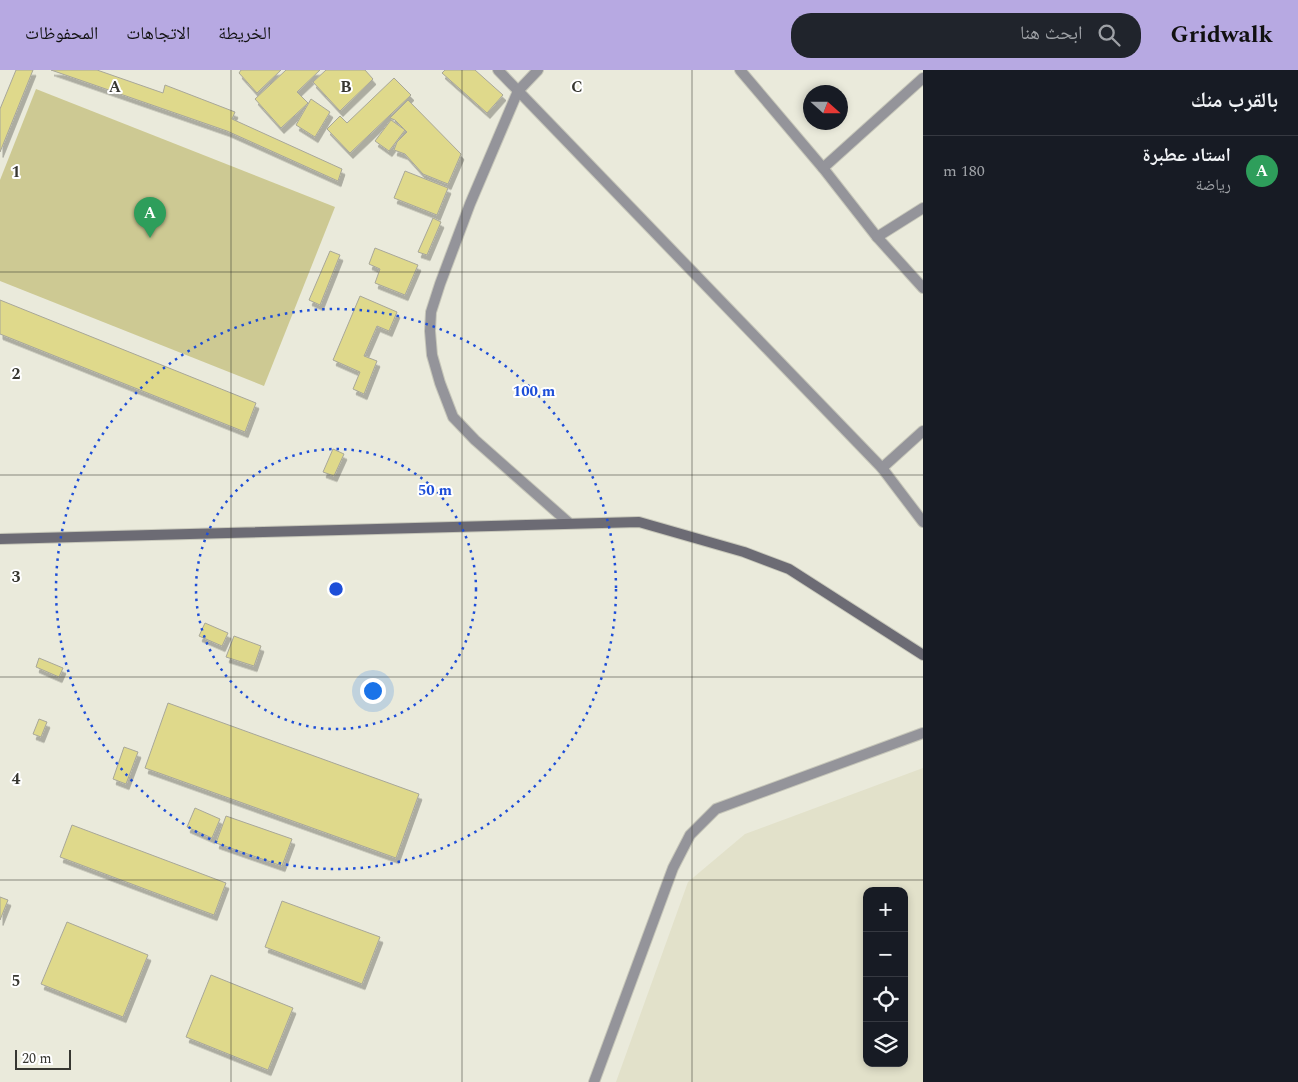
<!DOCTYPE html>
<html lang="ar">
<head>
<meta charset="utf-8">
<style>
  :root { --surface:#171b24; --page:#20242c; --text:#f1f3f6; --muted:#9ea1a6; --line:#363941; --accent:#b7a9e2 }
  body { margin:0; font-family:Spectral,"Noto Naskh Arabic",serif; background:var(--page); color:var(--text); direction:rtl }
  .controls { position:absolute; right:15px; bottom:15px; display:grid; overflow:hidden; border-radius:10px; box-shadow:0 2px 8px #0003 }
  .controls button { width:45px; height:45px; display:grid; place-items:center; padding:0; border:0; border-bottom:1px solid var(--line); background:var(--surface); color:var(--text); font:25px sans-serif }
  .compass { position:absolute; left:803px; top:15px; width:45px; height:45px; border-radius:50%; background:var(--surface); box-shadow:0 2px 8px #0003; rotate:111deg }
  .scale { position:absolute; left:15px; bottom:12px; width:56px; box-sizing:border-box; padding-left:5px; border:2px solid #373731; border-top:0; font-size:14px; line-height:18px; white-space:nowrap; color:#373731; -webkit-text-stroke:4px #fff; paint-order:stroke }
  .you { position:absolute; left:372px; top:620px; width:18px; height:18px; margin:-12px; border:4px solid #fff; border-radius:50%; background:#1a73e8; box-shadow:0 0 0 8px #1a73e833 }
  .badge { display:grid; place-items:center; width:32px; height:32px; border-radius:50%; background:var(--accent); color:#fff; font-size:16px; font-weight:700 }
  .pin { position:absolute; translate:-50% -41px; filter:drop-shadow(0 1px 2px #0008) }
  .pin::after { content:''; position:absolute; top:26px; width:18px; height:15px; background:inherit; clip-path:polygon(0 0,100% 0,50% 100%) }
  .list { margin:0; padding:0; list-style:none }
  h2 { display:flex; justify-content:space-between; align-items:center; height:65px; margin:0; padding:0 20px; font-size:21px }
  h2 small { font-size:16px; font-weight:400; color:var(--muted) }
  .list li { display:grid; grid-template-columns:32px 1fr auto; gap:15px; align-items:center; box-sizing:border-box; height:70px; padding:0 20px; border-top:1px solid var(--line) }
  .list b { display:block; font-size:19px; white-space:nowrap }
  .list p { margin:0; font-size:16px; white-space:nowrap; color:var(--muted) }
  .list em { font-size:16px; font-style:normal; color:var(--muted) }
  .icon { flex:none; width:28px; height:28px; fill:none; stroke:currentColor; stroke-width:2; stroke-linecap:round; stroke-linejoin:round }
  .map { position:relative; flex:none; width:923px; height:1012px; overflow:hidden; direction:ltr }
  header { display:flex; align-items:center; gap:30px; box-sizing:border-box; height:70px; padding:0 25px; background:var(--accent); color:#111 }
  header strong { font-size:24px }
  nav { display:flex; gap:28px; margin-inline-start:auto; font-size:18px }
  .search { width:350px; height:45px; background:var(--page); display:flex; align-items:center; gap:12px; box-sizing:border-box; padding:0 18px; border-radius:20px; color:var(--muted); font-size:19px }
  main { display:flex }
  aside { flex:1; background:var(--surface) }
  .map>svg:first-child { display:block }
  .built { fill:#e2e1ca; fill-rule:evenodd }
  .green { fill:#cdc993 }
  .building { fill:#dfd98b; stroke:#a8a799; filter:url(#shadow) }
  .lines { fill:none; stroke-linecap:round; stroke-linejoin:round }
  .street-casing { stroke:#c6c6b9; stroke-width:12 }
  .secondary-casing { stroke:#c6c6b9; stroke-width:12 }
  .street { stroke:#94949a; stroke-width:10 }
  .secondary { stroke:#6c6b74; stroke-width:10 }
  .grid { fill:none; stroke:#373731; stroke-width:1; stroke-opacity:0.55 }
  .ring { fill:none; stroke:#1d4ed8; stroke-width:2.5; stroke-dasharray:2.5 5 }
  .grid-label { font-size:16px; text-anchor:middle; font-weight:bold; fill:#373731; stroke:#fff; stroke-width:4; stroke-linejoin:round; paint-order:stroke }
  .centre { fill:#1d4ed8; stroke:#fff; stroke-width:2.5 }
  .ring-label { font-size:15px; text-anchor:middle; font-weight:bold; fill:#1d4ed8; stroke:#fff; stroke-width:4; stroke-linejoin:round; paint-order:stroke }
</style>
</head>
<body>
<header>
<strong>Gridwalk</strong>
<div class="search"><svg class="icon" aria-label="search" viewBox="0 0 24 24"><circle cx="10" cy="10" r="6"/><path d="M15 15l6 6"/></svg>ابحث هنا</div>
<nav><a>الخريطة</a><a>الاتجاهات</a><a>المحفوظات</a></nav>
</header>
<main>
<aside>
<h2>بالقرب منك<small></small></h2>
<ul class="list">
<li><span class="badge" style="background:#2e9e5b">A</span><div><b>استاد عطبرة</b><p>رياضة</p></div><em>180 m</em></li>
</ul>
</aside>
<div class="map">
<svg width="923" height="1012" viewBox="0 0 923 1012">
  <defs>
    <filter id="shadow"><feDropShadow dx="3" dy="5.5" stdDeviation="0" flood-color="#0004"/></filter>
  </defs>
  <rect width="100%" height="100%" fill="#eaeadb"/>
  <path class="built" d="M 923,698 L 923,1012 L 616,1012 L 688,812 L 745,764 ZM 867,821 L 904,821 L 904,993 L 867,993 Z"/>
  <path class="green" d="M 36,19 L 335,137 L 264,316 L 0,211 L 0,110 Z"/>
  <g class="building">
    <path d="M 16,0 L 33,0 L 0,82 L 0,39 Z"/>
    <path d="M 51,0 L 97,0 L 163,23 L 165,15 L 235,42 L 232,49 L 342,99 L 338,111 L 227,61 Z"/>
    <path d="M 241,0 L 281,0 L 257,23 L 239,3 Z"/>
    <path d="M 286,0 L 320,0 L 297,22 L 308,33 L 281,58 L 255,29 Z"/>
    <path d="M 326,0 L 365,0 L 373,9 L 340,41 L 313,12 Z"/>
    <path d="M 445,0 L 475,0 L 503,25 L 487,43 L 442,3 Z"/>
    <path d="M 394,8 L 411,25 L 350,83 L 327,59 L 340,46 L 347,53 Z"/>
    <path d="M 311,29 L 330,42 L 315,67 L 296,55 Z"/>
    <path d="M 408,30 L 461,84 L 448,114 L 423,104 L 405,84 L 394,80 L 397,72 L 407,62 L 395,50 L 390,48 Z"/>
    <path d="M 391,50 L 405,60 L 389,81 L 375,71 Z"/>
    <path d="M 405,101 L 448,118 L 437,145 L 394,128 Z"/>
    <path d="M 433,148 L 441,152 L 427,185 L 418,182 Z"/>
    <path d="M 375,178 L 418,195 L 405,225 L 375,213 L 380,199 L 369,194 Z"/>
    <path d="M 330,181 L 340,185 L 320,235 L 309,230 Z"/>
    <path d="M 360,226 L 397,242 L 389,261 L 377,256 L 364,286 L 377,291 L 364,324 L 353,319 L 360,302 L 333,290 Z"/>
    <path d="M 0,230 L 256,333 L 245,362 L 0,264 Z"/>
    <path d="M 333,379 L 344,384 L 334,406 L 323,402 Z"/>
    <path d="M 205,553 L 228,563 L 222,576 L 199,566 Z"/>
    <path d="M 234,566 L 261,576 L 254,596 L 226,587 Z"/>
    <path d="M 39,588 L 63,598 L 59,607 L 36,597 Z"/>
    <path d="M 168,633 L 419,724 L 396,788 L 145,698 Z"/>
    <path d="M 39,649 L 47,652 L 41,667 L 33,664 Z"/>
    <path d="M 124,677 L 138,682 L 126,714 L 113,709 Z"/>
    <path d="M 195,738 L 220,749 L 212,768 L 187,757 Z"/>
    <path d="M 226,746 L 292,769 L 282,796 L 216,773 Z"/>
    <path d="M 72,755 L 226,813 L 214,845 L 60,787 Z"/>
    <path d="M 0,827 L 8,830 L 0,850 Z"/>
    <path d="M 282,831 L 380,867 L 362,914 L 265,877 Z"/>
    <path d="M 67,852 L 148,885 L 123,947 L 41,914 Z"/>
    <path d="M 211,905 L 293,938 L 268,1000 L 186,967 Z"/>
  </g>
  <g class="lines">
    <defs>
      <g id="street">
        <path d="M 498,0 L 882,398 L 923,452"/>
        <path d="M 538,0 L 518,21 L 470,134 L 440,214 L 431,242 L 430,261 L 432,285 L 440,313 L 453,347 L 475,370 L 569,453"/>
        <path d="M 740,0 L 823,98 L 877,167 L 923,218"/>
        <path d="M 823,98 L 923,8"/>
        <path d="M 877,167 L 923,138"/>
        <path d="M 882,398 L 923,361"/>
        <path d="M 594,1012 L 673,798 L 690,765 L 716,739 L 923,663"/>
      </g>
      <path id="secondary" d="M 0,469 L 639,452 L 744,482 L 789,499 L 923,585"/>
    </defs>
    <use href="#street" class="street-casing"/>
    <use href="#secondary" class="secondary-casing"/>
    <use href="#street" class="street"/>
    <use href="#secondary" class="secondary"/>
  </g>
  <path class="grid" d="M 231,0 L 231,1012M 462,0 L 462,1012M 692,0 L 692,1012M 0,202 L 923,202M 0,405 L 923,405M 0,607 L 923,607M 0,810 L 923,810"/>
  <g class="ring">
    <circle cx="336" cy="519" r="140"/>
    <circle cx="336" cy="519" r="280"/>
  </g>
  <g class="grid-label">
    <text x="115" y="22">A</text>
    <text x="346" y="22">B</text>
    <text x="577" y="22">C</text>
    <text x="16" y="107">1</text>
    <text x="16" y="309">2</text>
    <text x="16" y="512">3</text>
    <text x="16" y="714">4</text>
    <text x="16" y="916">5</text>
  </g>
  <circle cx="336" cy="519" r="8" class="centre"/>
  <g class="ring-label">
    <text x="534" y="326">100 m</text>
    <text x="435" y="425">50 m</text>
  </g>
</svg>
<div class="controls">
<button>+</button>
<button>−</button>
<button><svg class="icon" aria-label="locate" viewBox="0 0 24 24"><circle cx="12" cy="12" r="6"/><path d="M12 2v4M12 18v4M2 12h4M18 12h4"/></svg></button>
<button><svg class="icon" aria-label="layers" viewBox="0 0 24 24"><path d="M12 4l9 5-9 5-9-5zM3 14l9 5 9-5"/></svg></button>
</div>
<svg class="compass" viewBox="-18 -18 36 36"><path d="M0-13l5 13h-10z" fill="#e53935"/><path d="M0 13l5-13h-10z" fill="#9ea1a6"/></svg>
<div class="scale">20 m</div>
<div class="you"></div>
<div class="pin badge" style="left:150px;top:168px;background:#2e9e5b">A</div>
</div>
</main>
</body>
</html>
